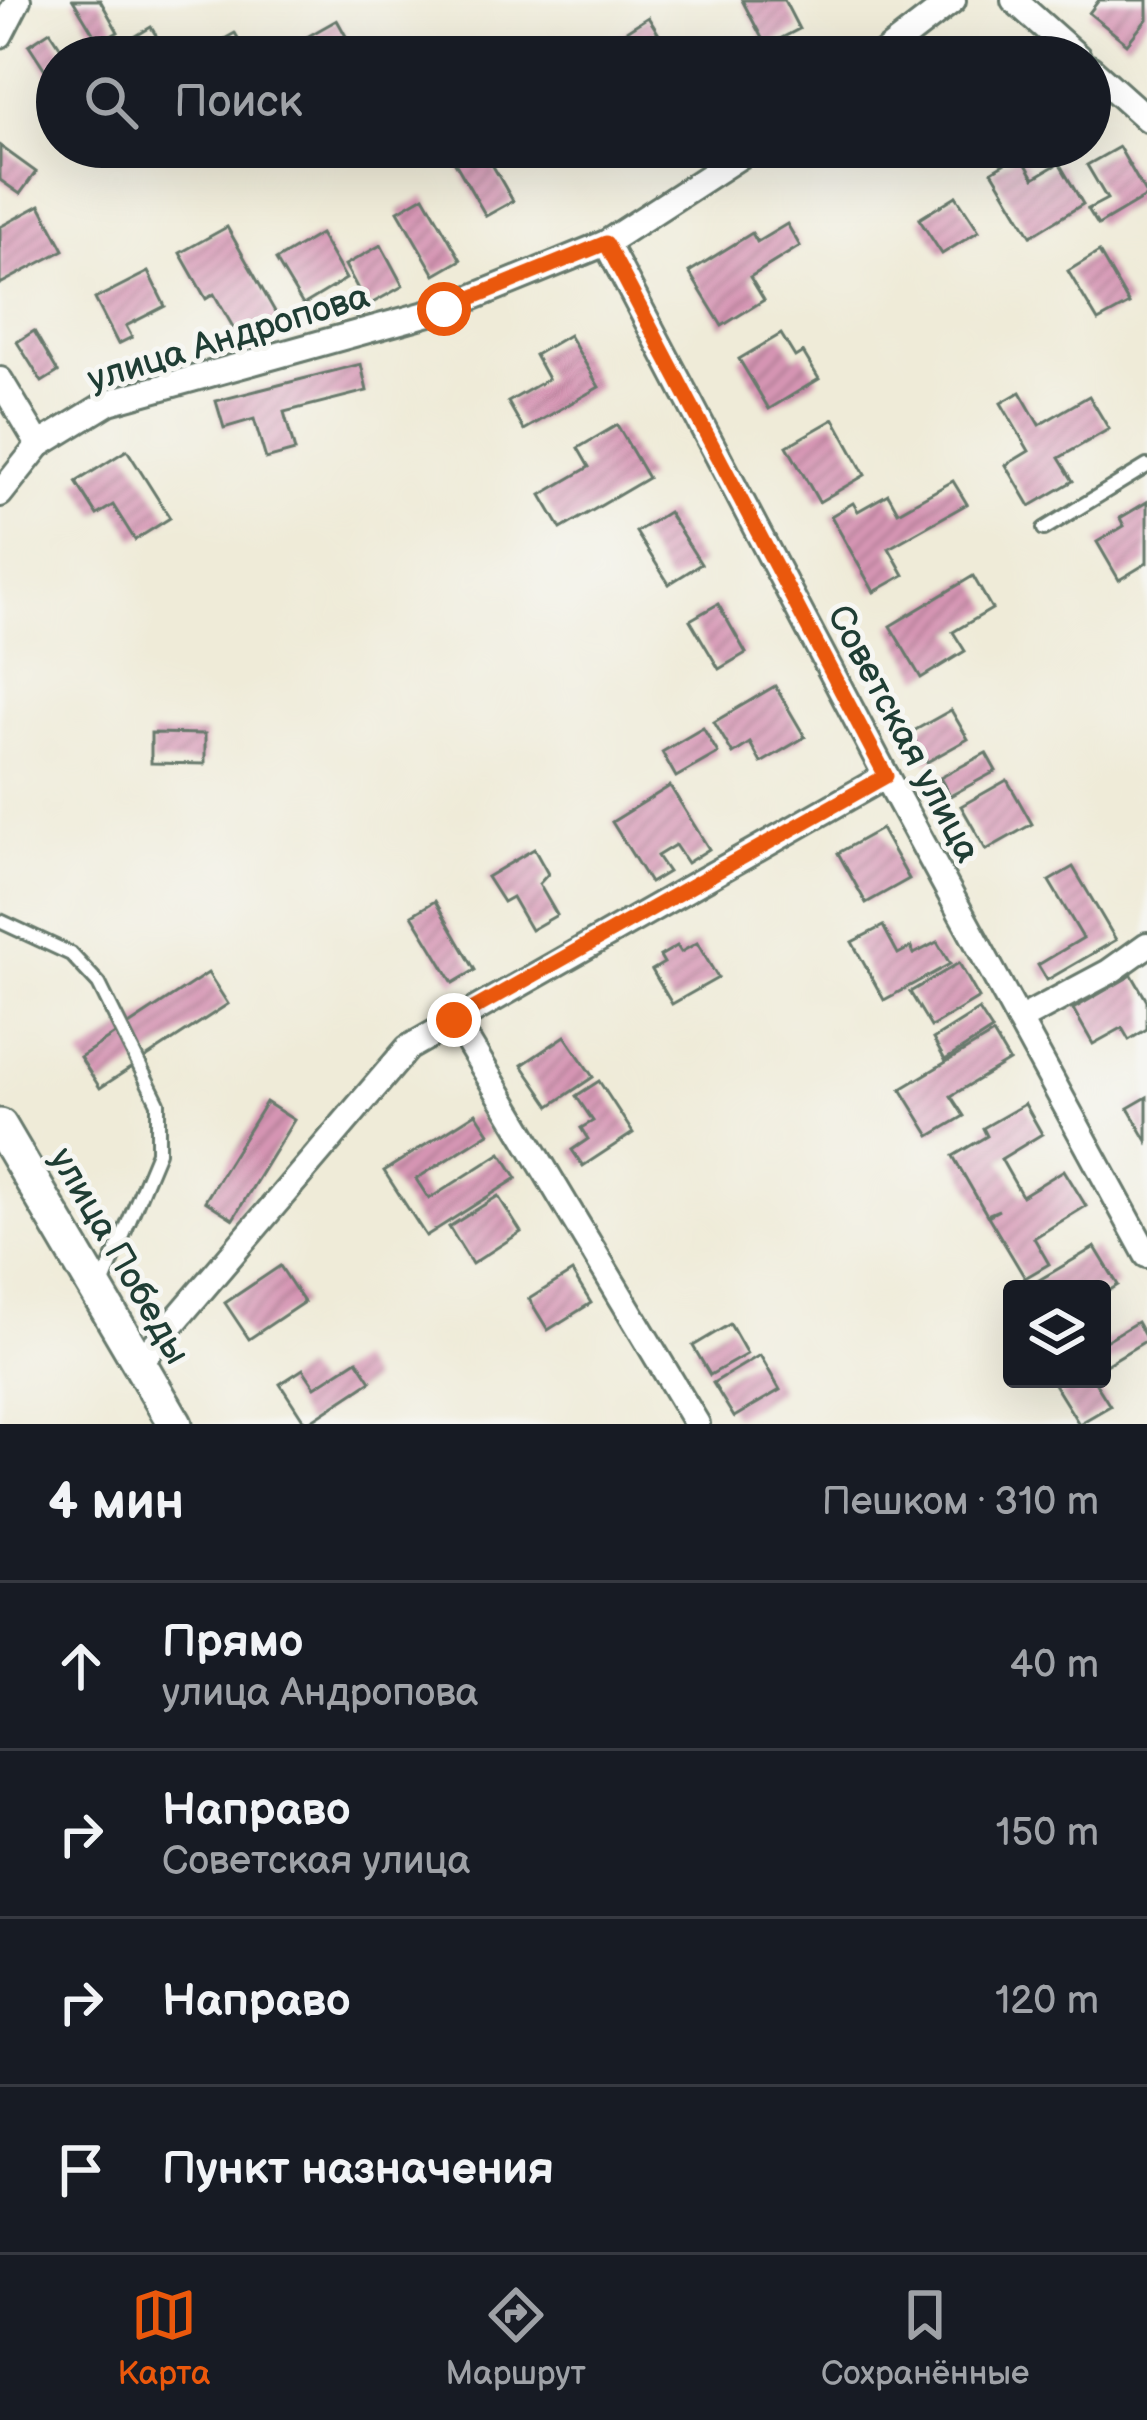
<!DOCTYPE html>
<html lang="ru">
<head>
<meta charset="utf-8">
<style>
  :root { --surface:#171b24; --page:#20242c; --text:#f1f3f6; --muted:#9ea1a6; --line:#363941; --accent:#ea580c }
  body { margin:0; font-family:"Balsamiq Sans",sans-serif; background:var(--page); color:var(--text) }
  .controls { position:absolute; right:36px; bottom:36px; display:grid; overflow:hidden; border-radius:12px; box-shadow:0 12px 48px #0002 }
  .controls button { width:108px; height:108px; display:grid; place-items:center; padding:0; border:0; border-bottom:3px solid var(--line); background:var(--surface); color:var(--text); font:60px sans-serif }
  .stop { position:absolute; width:36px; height:36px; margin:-27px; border:9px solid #ea580c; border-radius:50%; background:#fff }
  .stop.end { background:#ea580c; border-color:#fff; box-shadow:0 3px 12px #0008 }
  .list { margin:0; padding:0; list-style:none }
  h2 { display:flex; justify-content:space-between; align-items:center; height:156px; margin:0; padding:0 48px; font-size:51px }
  h2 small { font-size:39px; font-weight:400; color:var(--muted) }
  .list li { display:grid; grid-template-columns:78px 1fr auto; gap:36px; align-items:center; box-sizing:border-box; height:168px; padding:0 48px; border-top:3px solid var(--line) }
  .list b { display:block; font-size:45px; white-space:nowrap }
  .list p { margin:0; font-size:39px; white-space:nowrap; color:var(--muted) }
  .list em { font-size:39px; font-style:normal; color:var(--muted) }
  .icon { flex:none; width:66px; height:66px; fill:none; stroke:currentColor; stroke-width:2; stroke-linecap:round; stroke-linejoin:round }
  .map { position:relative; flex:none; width:1147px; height:1424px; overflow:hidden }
  .search { position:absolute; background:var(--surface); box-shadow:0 12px 48px #0002; left:36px; right:36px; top:36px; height:132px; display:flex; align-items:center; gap:30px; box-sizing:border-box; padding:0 42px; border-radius:66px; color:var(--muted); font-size:45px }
  .sheet { height:828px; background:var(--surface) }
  nav { display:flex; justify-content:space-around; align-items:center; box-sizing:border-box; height:168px; border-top:3px solid var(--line); background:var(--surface); font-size:33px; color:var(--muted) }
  nav a { display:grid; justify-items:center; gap:6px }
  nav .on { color:var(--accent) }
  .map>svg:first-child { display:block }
  .building { fill:url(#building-hatch) }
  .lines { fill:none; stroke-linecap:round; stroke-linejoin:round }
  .lane-casing { stroke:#687a6d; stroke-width:18 }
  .street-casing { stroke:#687a6d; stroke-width:30 }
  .secondary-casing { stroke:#687a6d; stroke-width:39 }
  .lane { stroke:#fff; stroke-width:12 }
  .street { stroke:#fff; stroke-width:24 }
  .secondary { stroke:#fff; stroke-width:33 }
  .route { stroke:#ea580c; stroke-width:15 }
  .labels { text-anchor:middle; stroke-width:10; stroke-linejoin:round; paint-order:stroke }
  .street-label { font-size:36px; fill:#1f3d34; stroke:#f6f6f2 }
</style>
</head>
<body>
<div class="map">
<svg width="1147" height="1424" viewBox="0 0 1147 1424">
  <defs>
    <pattern id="building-hatch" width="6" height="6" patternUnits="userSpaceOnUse" patternTransform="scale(3)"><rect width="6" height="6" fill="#d695b4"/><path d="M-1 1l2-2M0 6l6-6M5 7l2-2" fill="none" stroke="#ad7b93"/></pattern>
  </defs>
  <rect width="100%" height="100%" fill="#f6f6f2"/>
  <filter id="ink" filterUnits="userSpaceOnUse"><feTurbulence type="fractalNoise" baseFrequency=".00833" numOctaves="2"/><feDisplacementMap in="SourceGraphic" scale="24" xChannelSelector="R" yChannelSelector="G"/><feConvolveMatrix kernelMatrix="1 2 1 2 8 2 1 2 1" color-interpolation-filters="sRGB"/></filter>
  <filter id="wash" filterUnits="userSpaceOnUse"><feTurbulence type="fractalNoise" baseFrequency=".004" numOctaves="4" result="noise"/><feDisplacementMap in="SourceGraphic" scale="48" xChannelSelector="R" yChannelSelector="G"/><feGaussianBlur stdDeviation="2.7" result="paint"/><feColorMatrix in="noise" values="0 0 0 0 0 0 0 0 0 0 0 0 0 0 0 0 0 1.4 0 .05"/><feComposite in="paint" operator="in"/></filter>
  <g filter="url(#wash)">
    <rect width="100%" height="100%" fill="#efebd8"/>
    <g id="blocks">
      <g class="building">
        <path d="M 73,0 L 100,0 L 118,32 L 99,43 Z"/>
        <path d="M 742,0 L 784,0 L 799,29 L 766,46 Z"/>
        <path d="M 1099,0 L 1147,0 L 1147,19 L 1127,44 L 1089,13 Z"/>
        <path d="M 648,17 L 673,57 L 597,57 L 593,52 Z"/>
        <path d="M 337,20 L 347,38 L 315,56 L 305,38 Z"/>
        <path d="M 151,27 L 169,57 L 142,57 L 131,39 Z"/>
        <path d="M 50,31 L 67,57 L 57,57 L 57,88 L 29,45 Z"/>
        <path d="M 235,33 L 249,57 L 228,57 L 219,42 Z"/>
        <path d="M 0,146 L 36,172 L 20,194 L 0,180 Z"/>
        <path d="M 446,147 L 482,147 L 513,201 L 486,216 Z"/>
        <path d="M 1119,147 L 1147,196 L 1098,225 L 1088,209 L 1107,199 L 1087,165 Z"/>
        <path d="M 1020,154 L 1034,178 L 1059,163 L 1083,204 L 1031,236 L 992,171 Z"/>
        <path d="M 424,196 L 461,260 L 435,275 L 398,211 Z"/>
        <path d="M 956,196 L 979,231 L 942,254 L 919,219 Z"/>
        <path d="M 40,205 L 64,250 L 0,284 L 0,227 Z"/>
        <path d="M 787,224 L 800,246 L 750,277 L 764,300 L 722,326 L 689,272 L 752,233 L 757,242 Z"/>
        <path d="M 227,227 L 282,324 L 244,346 L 214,294 L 206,299 L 180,253 Z"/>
        <path d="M 320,234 L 346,279 L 303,305 L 276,260 Z"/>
        <path d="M 381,245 L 403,286 L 367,306 L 345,265 Z"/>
        <path d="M 1099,252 L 1129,304 L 1098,321 L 1068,271 Z"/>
        <path d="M 148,272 L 165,306 L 126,326 L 132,337 L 118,344 L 95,299 Z"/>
        <path d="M 34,331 L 58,372 L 42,382 L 17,342 Z"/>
        <path d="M 781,334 L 795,357 L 803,352 L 819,379 L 769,409 L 739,359 Z"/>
        <path d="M 569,335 L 599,387 L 524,430 L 508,402 L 548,379 L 535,355 Z"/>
        <path d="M 361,364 L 367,391 L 284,412 L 295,451 L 266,459 L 254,419 L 224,428 L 216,401 Z"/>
        <path d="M 1020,392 L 1039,425 L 1089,396 L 1109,429 L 1059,458 L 1073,481 L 1030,506 L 1006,465 L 1029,451 L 1001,403 Z"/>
        <path d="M 834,419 L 865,475 L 819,502 L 787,446 Z"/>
        <path d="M 617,425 L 648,478 L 561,529 L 541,495 L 589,467 L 578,448 Z"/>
        <path d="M 127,450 L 170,518 L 135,540 L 113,505 L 97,515 L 76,482 Z"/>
        <path d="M 953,481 L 967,504 L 889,548 L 904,575 L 874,592 L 831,516 L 853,503 L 858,511 L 888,494 L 898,512 Z"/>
        <path d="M 1147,502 L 1147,563 L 1119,580 L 1097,542 L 1124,526 L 1120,518 Z"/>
        <path d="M 668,512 L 701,564 L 669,584 L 636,532 Z"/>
        <path d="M 973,576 L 992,609 L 953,632 L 965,651 L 921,678 L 890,626 Z"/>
        <path d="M 718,604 L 746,653 L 719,669 L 690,620 Z"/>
        <path d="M 775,686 L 805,737 L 761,763 L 750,743 L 733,754 L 714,722 Z"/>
        <path d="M 951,710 L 968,739 L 927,762 L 910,733 Z"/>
        <path d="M 703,728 L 718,753 L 676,777 L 662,752 Z"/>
        <path d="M 151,733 L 205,734 L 205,764 L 151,763 Z"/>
        <path d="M 986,753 L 996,771 L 950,796 L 940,778 Z"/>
        <path d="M 1007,780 L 1032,824 L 986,850 L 961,806 Z"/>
        <path d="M 670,786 L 709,849 L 687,863 L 675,845 L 657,856 L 668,872 L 650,883 L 612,822 Z"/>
        <path d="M 881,829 L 909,879 L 866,903 L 838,853 Z"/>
        <path d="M 534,849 L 548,874 L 539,884 L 557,915 L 531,930 L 512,897 L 503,902 L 487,877 Z"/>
        <path d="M 1073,867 L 1116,940 L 1047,980 L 1038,965 L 1083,938 L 1049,881 Z"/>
        <path d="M 435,901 L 475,970 L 453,983 L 412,915 Z"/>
        <path d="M 883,926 L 898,954 L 911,947 L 914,954 L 937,942 L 950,964 L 884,1000 L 852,942 Z"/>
        <path d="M 697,943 L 718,978 L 672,1004 L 652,970 L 664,963 L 660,956 L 677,946 L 681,952 Z"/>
        <path d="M 959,963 L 979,998 L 931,1027 L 910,992 Z"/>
        <path d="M 208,973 L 228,1004 L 100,1088 L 80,1057 Z"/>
        <path d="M 1132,975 L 1147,1001 L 1147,1029 L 1129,1040 L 1122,1028 L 1093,1044 L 1073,1009 Z"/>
        <path d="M 979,1010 L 992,1030 L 945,1060 L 933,1039 Z"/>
        <path d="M 993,1034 L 1009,1061 L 951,1096 L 964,1116 L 930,1136 L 901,1089 Z"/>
        <path d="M 565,1036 L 593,1077 L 550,1106 L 522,1065 Z"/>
        <path d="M 599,1081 L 633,1133 L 583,1166 L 572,1150 L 588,1139 L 581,1128 L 593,1121 L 576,1096 Z"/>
        <path d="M 1147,1097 L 1147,1141 L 1128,1108 Z"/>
        <path d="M 266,1102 L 294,1120 L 233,1219 L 205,1201 Z"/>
        <path d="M 1025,1104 L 1042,1134 L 1001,1159 L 1022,1196 L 1064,1170 L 1086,1206 L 1034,1238 L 1049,1264 L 1025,1278 L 988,1216 L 999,1210 L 987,1215 L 953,1156 L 987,1136 L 983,1128 Z"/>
        <path d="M 476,1113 L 489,1133 L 416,1179 L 429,1199 L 501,1153 L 517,1178 L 426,1236 L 384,1171 Z"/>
        <path d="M 498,1196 L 521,1232 L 472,1264 L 449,1227 Z"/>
        <path d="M 1095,1247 L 1118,1285 L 1102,1295 L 1102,1289 L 1024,1289 Z"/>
        <path d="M 280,1266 L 304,1302 L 249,1339 L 225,1303 Z"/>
        <path d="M 572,1272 L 591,1303 L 548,1330 L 529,1299 Z"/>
        <path d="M 1137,1322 L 1147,1340 L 1102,1367 L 1102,1343 Z"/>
        <path d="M 730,1324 L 747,1354 L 710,1375 L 693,1346 Z"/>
        <path d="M 760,1355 L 780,1390 L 734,1417 L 713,1383 Z"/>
        <path d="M 357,1360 L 371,1381 L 306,1424 L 280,1384 L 303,1369 L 315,1387 Z"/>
        <path d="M 1051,1379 L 1093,1379 L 1110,1406 L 1079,1424 Z"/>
      </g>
    </g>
  </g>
  <g filter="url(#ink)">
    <use href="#blocks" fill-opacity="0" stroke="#687a6d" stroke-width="3"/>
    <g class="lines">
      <defs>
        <g id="lane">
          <path d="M 1044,529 L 1147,466"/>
          <path d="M 0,921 L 71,954 L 99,984 L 158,1103 L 158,1152 L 101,1288"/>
        </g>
        <g id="street">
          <path d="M 1014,0 L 1078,57"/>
          <path d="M 0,35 L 18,0"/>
          <path d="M 879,57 L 953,0"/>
          <path d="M 1090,68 L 1147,119"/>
          <path d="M 606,243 L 886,776 L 1147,1255"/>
          <path d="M 0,380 L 39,445"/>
          <path d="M 0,494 L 39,445 L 109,402 L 444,309 L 606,243 L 754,147"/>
          <path d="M 455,1020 L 697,1424"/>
          <path d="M 1019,1020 L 1109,972 L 1147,945"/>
          <path d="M 140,1362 L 408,1048 L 886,776"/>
        </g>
        <path id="secondary" d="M 0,1126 L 175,1424"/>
      </defs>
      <use href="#lane" class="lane-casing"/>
      <use href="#street" class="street-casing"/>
      <use href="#secondary" class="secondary-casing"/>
      <use href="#lane" class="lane"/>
      <use href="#street" class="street"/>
      <use href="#secondary" class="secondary"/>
    </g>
  </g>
  <g class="lines" filter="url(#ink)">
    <path class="route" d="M 444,309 L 606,243 L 886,776 L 454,1020"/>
  </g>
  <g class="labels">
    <g class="street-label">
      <text transform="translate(228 336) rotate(-17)" y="13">улица Андропова</text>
      <text transform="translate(905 733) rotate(62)" y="13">Советская улица</text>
      <text transform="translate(121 1255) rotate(60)" y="13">улица Победы</text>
    </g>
  </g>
</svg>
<div class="controls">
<button><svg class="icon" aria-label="layers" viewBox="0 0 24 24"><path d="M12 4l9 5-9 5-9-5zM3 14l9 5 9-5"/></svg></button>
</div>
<div class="stop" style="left:444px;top:309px"></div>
<div class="stop end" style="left:454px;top:1020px"></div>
<div class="search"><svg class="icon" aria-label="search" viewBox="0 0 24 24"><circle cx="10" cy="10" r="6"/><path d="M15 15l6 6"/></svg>Поиск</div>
</div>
<section class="sheet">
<h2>4 мин<small>Пешком · 310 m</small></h2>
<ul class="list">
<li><svg class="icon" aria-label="ahead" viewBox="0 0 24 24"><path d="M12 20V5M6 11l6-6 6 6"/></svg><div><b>Прямо</b><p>улица Андропова</p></div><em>40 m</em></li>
<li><svg class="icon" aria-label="right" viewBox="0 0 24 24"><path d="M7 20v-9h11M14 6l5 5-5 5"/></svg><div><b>Направо</b><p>Советская улица</p></div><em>150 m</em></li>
<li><svg class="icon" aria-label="right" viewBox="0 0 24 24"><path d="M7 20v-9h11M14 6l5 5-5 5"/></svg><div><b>Направо</b></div><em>120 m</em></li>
<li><svg class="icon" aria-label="arrive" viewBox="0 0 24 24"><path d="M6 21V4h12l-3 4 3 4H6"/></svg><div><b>Пункт назначения</b></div></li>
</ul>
</section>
<nav>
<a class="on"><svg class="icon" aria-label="map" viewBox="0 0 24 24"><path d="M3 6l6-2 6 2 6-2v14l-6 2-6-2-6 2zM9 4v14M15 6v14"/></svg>Карта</a>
<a><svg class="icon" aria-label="directions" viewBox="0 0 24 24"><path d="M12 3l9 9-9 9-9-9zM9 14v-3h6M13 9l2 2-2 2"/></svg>Маршрут</a>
<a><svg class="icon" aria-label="saved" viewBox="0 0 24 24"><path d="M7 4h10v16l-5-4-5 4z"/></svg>Сохранённые</a>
</nav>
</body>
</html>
